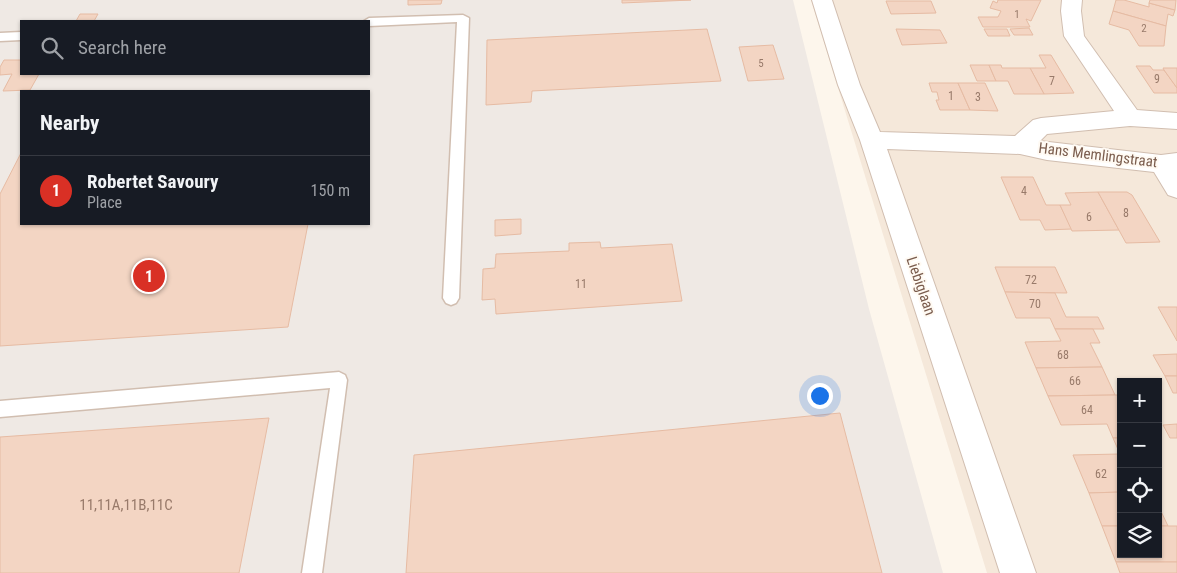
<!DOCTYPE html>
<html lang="en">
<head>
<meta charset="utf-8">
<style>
  :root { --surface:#171b24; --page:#20242c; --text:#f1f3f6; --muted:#9ea1a6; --line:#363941; --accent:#d93025 }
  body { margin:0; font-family:"Roboto Condensed",sans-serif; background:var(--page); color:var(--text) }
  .controls { position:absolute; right:15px; bottom:15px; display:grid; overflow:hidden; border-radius:0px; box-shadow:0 1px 4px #0004 }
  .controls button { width:45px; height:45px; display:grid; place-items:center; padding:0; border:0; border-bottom:1px solid var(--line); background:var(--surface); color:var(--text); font:25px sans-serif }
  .you { position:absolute; left:819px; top:395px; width:18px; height:18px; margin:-12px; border:4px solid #fff; border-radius:50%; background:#1a73e8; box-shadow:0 0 0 8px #1a73e833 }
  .badge { display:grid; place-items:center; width:32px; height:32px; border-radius:50%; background:var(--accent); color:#fff; font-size:16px; font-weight:700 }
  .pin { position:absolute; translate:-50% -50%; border:2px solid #fff; box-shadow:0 1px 5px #0006 }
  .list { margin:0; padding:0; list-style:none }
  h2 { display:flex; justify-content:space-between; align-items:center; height:65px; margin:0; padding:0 20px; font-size:21px }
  h2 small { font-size:16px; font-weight:400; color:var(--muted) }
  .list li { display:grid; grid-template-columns:32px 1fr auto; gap:15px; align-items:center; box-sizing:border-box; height:70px; padding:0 20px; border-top:1px solid var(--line) }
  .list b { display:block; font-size:19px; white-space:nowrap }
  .list p { margin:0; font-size:16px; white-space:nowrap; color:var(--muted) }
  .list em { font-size:16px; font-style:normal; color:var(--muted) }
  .icon { flex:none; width:28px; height:28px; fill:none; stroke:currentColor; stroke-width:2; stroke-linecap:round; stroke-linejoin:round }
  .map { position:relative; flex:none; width:1177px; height:573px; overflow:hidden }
  .search { position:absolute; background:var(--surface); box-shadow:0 1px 4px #0004; left:20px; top:20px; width:350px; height:55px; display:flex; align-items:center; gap:12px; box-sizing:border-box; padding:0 18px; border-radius:0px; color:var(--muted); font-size:19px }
  .panel { position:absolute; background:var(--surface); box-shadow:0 1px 4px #0004; left:20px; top:90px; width:350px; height:135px; border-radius:0px }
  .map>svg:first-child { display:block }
  .residential { fill:#f5e8da; fill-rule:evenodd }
  .industrial { fill:#efe9e4; fill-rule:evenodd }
  .building { fill:#f3d5c3; stroke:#e6bba3 }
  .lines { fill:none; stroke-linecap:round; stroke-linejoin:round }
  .lane-casing { stroke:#d1beb0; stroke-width:3 }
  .street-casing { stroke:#d1beb0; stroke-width:2 }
  .lane { fill:#fff; fill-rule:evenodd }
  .street { fill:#fff; fill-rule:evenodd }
  .labels { text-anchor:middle; stroke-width:4; stroke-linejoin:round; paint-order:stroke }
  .far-number-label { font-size:11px; fill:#987a6a }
  .number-label { font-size:12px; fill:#987a6a }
  .street-label { font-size:15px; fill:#7a5c4d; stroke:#fffaf3 }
  .near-number-label { font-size:15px; fill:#987a6a }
</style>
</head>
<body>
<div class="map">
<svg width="1177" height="573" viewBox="0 0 1177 573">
  <rect width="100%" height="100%" fill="#fdf6ec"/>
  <path class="residential" d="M 811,0 L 1177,0 L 1177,573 L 987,573 ZM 1121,382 L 1158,382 L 1158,554 L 1121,554 Z"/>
  <path class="industrial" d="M 0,0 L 793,0 L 869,309 L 943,573 L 0,573 ZM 21,21 L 369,21 L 369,74 L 21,74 ZM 21,91 L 369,91 L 369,224 L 21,224 Z"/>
  <g class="building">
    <path d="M 408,0 L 442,0 L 441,4 L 408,5 Z"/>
    <path d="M 622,0 L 691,0 L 622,3 Z"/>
    <path d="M 998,0 L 1041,0 L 1031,21 L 1026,19 L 1030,27 L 983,27 L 978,17 L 998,17 L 1001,11 L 990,8 L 993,1 L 997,3 Z"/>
    <path d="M 1116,0 L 1124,0 L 1149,7 L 1149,3 L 1175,10 L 1173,16 L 1168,14 L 1166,26 L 1113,11 Z"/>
    <path d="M 1150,0 L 1176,0 L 1175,10 L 1149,3 Z"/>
    <path d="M 886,1 L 931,1 L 936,13 L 891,14 Z"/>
    <path d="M 1113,11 L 1166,26 L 1164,46 L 1139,46 L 1129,30 L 1109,24 Z"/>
    <path d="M 80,14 L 98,14 L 94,21 L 76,21 Z"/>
    <path d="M 1029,28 L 1033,35 L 1014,35 L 1010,29 Z"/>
    <path d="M 707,29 L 721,81 L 532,91 L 531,102 L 486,105 L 487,40 Z"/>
    <path d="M 896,29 L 940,30 L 947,43 L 902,45 Z"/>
    <path d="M 984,29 L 1007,29 L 1010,36 L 988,36 Z"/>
    <path d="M 773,45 L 784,79 L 748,81 L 739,47 Z"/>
    <path d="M 1039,55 L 1051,55 L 1074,93 L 1044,94 L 1030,68 L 1046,68 Z"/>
    <path d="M 4,60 L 21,60 L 21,74 L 39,74 L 30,90 L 3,91 L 12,74 L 0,75 L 0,67 Z"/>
    <path d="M 970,65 L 989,65 L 996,81 L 977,81 Z"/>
    <path d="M 989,65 L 1001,65 L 1002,68 L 1030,68 L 1044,94 L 1014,94 L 1008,81 L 996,81 Z"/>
    <path d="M 1136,66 L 1150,66 L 1153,70 L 1164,70 L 1177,88 L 1177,93 L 1154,93 Z"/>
    <path d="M 1163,68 L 1177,68 L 1177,88 L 1164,70 Z"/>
    <path d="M 929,83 L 958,83 L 970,110 L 940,110 L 936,100 L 939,100 L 937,92 L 932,92 Z"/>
    <path d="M 958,83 L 985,83 L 998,111 L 970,110 Z"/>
    <path d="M 21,153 L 21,224 L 308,224 L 288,327 L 0,346 L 0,194 Z"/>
    <path d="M 1001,177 L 1033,177 L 1046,205 L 1060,205 L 1072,229 L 1045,230 L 1040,220 L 1020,220 Z"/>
    <path d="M 1098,192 L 1119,230 L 1072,231 L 1060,205 L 1071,205 L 1065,193 Z"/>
    <path d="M 1098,192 L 1127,192 L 1132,195 L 1160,242 L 1126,243 Z"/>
    <path d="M 521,219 L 521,234 L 495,236 L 495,220 Z"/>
    <path d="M 600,242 L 601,248 L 672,244 L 682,301 L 496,314 L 495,299 L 482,300 L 483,269 L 495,268 L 496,254 L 569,251 L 569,243 Z"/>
    <path d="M 995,267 L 1055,267 L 1067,293 L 1005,292 Z"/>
    <path d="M 1005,292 L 1055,293 L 1066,317 L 1098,317 L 1104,329 L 1055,329 L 1050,318 L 1016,318 Z"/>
    <path d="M 1158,307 L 1177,307 L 1177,341 Z"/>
    <path d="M 1055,329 L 1093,329 L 1100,343 L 1090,343 L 1102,367 L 1036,368 L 1025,342 L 1061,341 Z"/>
    <path d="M 1177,354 L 1177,376 L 1165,376 L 1153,355 Z"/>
    <path d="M 1102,367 L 1115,395 L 1048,396 L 1036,368 Z"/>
    <path d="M 1165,376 L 1177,376 L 1177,393 L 1173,393 Z"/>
    <path d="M 1115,395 L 1121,395 L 1121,438 L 1113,438 L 1107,424 L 1061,425 L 1048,396 Z"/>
    <path d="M 840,413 L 882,573 L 406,573 L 414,455 Z"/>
    <path d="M 269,418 L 239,573 L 0,573 L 0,437 Z"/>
    <path d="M 1177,424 L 1177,438 L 1170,438 L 1163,425 Z"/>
    <path d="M 1113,438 L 1121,438 L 1121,492 L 1089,493 L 1073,455 L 1120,454 Z"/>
    <path d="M 1121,492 L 1121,526 L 1102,526 L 1089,493 Z"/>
    <path d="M 1158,505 L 1168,526 L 1158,526 Z"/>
    <path d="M 1102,526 L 1121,526 L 1121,554 L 1158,554 L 1158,526 L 1177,526 L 1177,562 L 1116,562 Z"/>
    <path d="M 1116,562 L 1177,562 L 1177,573 L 1120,573 Z"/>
  </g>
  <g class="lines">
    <defs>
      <g id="lane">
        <path d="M 463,15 L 469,18 L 459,298 L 456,303 L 451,305 L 446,303 L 443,298 L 457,22 L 369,26 L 369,21 L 364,21 L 369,18 Z"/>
        <path d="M 21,32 L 21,40 L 0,41 L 0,33 Z"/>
        <path d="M 339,372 L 345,375 L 347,380 L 322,573 L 302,573 L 330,388 L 0,417 L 0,401 Z"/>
      </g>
      <path id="street" d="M 812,0 L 832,0 L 860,85 L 880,132 L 1015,136 L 1033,120 L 1041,118 L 1114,111 L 1064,36 L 1061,11 L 1062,0 L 1082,0 L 1081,11 L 1084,36 L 1137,110 L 1177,113 L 1177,129 L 1130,126 L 1047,134 L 1040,141 L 1161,155 L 1177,153 L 1177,198 L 1168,195 L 1154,172 L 1047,160 L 1020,154 L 887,149 L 1036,573 L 1000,573 L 860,140 L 838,85 Z"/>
    </defs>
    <use href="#lane" class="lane-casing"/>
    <use href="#street" class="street-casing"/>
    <use href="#lane" class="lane"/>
    <use href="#street" class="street"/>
  </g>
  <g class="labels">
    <g class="far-number-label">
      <text x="1017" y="18">1</text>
      <text x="1144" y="32">2</text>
      <text x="761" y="67">5</text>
    </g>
    <g class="number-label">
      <text x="1157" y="83">9</text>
      <text x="1052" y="85">7</text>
      <text x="951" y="100">1</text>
      <text x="978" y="101">3</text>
      <text x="1024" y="195">4</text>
      <text x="1126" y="217">8</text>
      <text x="1089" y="221">6</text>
      <text x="1031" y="284">72</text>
      <text x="581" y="288">11</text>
      <text x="1035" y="308">70</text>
      <text x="1063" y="359">68</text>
      <text x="1075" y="385">66</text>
      <text x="1087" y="414">64</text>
      <text x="1101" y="478">62</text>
    </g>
    <g class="street-label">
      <text transform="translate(1098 155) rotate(7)" y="5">Hans Memlingstraat</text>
      <text transform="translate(921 286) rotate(71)" y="5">Liebiglaan</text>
    </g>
    <g class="near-number-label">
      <text x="126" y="510">11,11A,11B,11C</text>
    </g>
  </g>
</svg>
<div class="controls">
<button>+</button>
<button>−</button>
<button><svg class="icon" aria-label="locate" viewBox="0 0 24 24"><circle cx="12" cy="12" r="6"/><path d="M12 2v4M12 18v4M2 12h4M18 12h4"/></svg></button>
<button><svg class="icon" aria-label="layers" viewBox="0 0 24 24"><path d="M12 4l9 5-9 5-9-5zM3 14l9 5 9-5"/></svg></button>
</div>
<div class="you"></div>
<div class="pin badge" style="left:149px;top:276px">1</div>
<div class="search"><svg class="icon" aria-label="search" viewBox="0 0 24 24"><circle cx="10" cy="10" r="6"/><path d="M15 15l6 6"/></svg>Search here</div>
<section class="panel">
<h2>Nearby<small></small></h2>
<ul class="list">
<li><span class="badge">1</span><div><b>Robertet Savoury</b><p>Place</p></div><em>150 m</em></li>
</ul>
</section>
</div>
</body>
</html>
